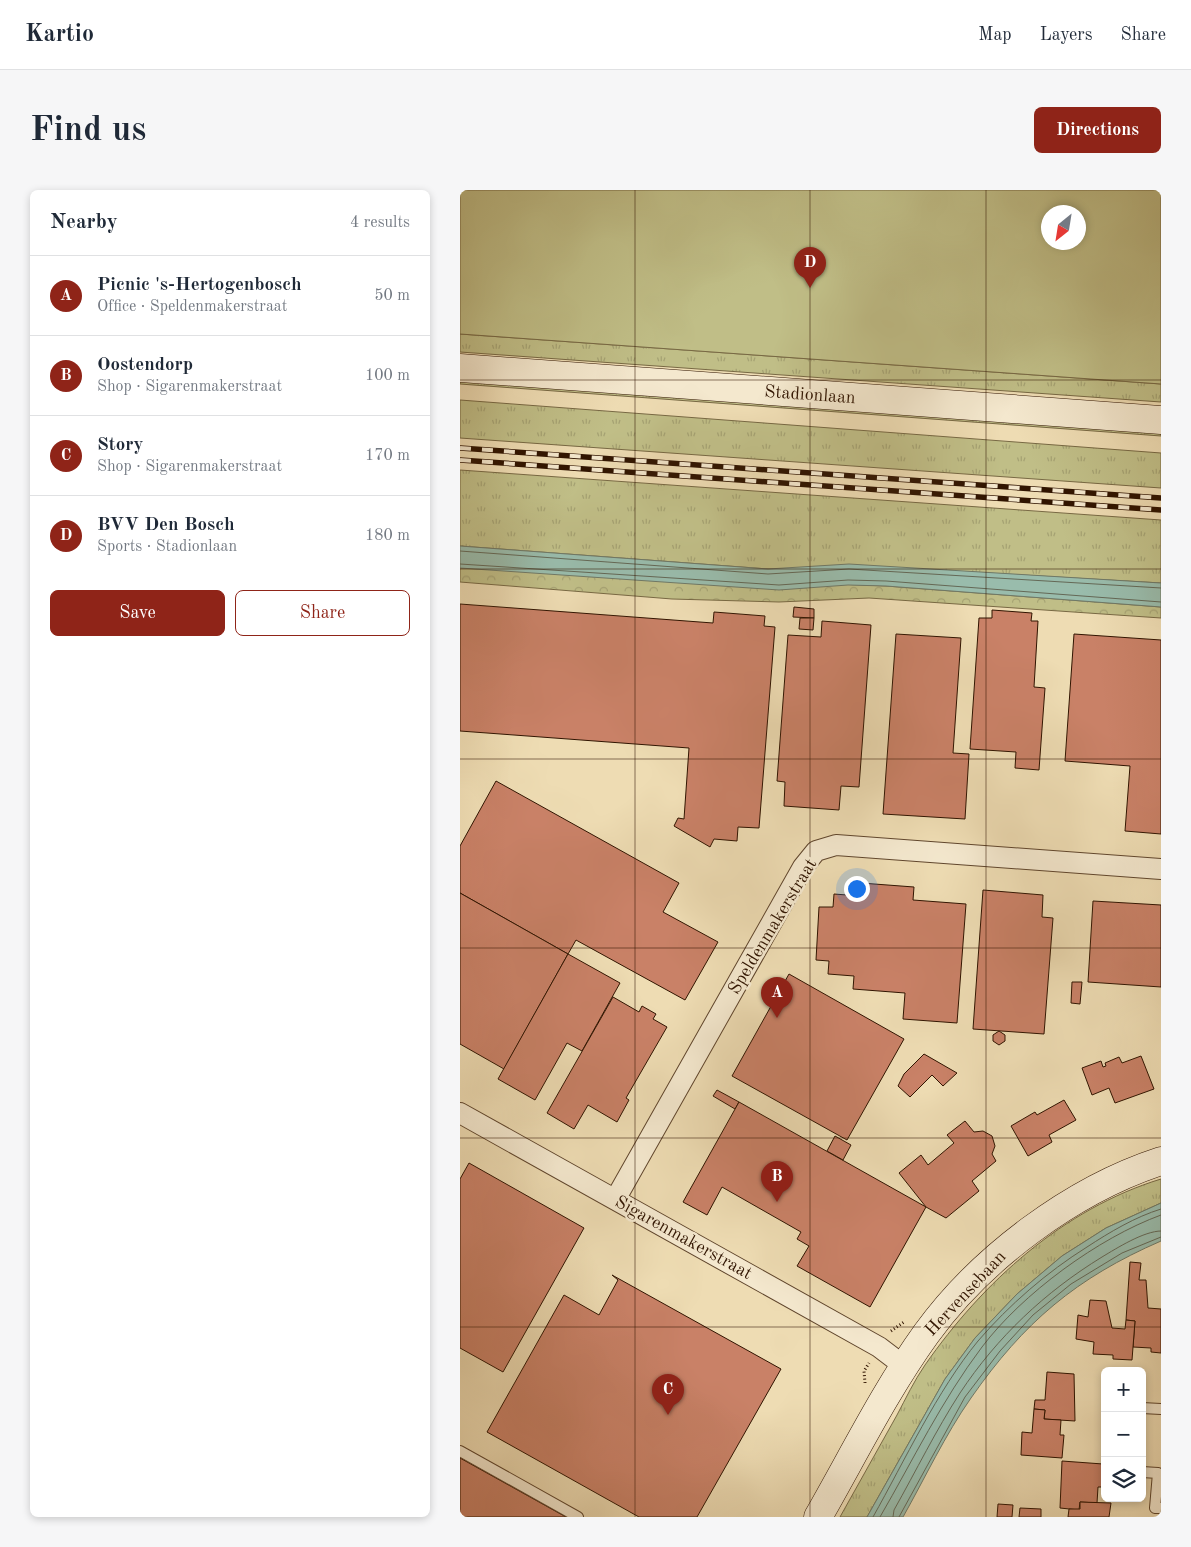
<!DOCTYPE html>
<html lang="en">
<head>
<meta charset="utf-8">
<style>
  :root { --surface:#fff; --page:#f6f6f7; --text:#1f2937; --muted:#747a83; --line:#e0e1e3; --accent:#8f2418 }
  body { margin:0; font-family:"Old Standard TT",serif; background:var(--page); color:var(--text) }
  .controls { position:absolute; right:15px; bottom:15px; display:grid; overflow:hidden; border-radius:8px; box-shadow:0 2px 8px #0003 }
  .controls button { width:45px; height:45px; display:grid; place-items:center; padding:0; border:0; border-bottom:1px solid var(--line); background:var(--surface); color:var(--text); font:25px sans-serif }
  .compass { position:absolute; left:581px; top:15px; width:45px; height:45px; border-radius:50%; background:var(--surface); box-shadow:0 2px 8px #0003; rotate:210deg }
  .you { position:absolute; left:396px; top:698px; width:18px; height:18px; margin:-12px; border:4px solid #fff; border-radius:50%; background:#1a73e8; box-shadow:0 0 0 8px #1a73e833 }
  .badge { display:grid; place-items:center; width:32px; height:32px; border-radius:50%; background:var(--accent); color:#fff; font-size:16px; font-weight:700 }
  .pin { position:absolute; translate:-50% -41px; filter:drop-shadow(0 1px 2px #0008) }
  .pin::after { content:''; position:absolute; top:26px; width:18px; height:15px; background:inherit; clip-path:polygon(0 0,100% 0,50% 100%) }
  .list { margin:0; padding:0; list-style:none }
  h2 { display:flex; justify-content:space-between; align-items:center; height:65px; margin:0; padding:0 20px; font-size:21px }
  h2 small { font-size:16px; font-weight:400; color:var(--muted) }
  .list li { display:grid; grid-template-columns:32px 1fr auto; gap:15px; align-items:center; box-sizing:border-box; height:80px; padding:0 20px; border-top:1px solid var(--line) }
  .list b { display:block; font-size:19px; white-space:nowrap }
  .list p { margin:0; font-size:16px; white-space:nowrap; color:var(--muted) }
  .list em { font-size:16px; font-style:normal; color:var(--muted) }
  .actions { display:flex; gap:10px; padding:15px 20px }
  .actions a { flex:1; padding:11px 0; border:1px solid var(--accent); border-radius:8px; text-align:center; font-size:18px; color:var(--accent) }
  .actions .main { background:var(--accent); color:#fff }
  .icon { flex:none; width:28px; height:28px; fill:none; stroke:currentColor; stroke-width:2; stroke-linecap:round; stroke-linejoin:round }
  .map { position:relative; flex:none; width:701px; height:1327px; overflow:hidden; border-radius:8px }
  header { display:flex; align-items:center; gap:30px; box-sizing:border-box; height:70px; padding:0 25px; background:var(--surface); border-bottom:1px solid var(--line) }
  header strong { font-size:24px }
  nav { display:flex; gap:28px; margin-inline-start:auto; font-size:18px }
  .intro { display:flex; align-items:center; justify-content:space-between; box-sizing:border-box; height:120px; padding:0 30px }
  h1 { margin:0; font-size:35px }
  .button { padding:12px 22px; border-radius:8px; background:var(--accent); color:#fff; font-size:18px; font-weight:700 }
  main { display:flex; gap:30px; padding:0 30px }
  aside { flex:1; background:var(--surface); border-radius:8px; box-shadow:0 2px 8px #0003 }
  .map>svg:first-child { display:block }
  .grass { fill:url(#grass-tufts); stroke:#786944 }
  .forest { fill:url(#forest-crowns); stroke:#786944 }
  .garden { fill:#c0be87; stroke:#786944; fill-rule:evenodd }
  .water { fill:#99bcac; stroke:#6f7967 }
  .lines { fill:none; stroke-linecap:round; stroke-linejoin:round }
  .shore { stroke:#646856; stroke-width:1 }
  .building { fill:#c98167; stroke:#301400 }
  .lane-casing { stroke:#60462d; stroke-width:12 }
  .street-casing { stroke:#60462d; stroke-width:22 }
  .secondary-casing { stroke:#301400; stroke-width:29 }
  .path { stroke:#301400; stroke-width:3; stroke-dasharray:1 2.5; stroke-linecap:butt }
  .lane { stroke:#f4e8ce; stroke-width:10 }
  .street { stroke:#f4e8ce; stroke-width:20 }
  .secondary { stroke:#f4e8ce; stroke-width:28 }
  .rail-casing { stroke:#301400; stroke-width:5.5 }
  .rail { stroke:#f4e8ce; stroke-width:4; stroke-dasharray:11; stroke-linecap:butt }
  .grid { fill:none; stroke:#301400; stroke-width:1; stroke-opacity:0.55 }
  .labels { text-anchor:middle; stroke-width:5; stroke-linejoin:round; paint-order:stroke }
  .street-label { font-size:18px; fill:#301400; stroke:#f4e8ce }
</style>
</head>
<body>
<header>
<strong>Kartio</strong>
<nav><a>Map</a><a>Layers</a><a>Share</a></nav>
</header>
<div class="intro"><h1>Find us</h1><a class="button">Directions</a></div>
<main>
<aside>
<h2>Nearby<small>4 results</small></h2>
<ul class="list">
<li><span class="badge">A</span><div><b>Picnic 's-Hertogenbosch</b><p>Office · Speldenmakerstraat</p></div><em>50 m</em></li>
<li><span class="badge">B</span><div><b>Oostendorp</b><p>Shop · Sigarenmakerstraat</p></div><em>100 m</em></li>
<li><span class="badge">C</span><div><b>Story</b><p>Shop · Sigarenmakerstraat</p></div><em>170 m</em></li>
<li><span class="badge">D</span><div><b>BVV Den Bosch</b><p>Sports · Stadionlaan</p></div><em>180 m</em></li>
</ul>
<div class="actions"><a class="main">Save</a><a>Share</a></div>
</aside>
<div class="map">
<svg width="701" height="1327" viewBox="0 0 701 1327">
  <defs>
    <pattern id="grass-tufts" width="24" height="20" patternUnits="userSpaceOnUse" patternTransform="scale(1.25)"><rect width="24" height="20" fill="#c0be87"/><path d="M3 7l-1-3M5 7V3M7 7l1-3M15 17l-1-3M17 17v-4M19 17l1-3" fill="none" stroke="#a5a273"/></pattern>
    <pattern id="forest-crowns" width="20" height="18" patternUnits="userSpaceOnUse" patternTransform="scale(1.25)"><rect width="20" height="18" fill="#c0be87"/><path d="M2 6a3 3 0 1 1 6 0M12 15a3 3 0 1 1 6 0" fill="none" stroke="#a5a273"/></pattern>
  </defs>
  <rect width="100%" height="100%" fill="#eedcb3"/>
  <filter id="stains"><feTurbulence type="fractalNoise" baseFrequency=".004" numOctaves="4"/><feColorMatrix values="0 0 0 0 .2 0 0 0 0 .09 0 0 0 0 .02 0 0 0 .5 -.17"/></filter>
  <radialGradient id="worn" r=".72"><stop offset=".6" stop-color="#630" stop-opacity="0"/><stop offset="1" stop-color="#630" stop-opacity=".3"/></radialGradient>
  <g class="grass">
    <path d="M 0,144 L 701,194 L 701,212 L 0,162 Z"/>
    <path d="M 0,190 L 701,241 L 701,246 L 0,194 Z"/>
    <path d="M 0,210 L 701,263 L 701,298 L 0,248 Z"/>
    <path d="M 0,280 L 701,330 L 701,393 L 474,380 L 308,379 L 0,356 Z"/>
    <path d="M 701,989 L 701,1013 L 646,1038 L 602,1066 L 557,1104 L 515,1148 L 485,1189 L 407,1327 L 380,1327 C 399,1293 418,1259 437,1225 C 446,1208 454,1191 465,1175 C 523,1092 603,1019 701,989 Z"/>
  </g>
  <path class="forest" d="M 0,378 L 426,396 L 701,417 L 701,428 L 409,408 L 319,412 L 212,409 L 0,392 Z"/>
  <path class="garden" d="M 0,0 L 701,0 L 701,194 L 0,144 ZM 588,22 L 618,22 L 618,52 L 588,52 Z"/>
  <g class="water">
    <path d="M 0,356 L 308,379 L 389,374 L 701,393 L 701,417 L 426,396 L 388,395 L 319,400 L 0,378 Z"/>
    <path d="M 701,1013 L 701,1051 C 616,1088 564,1132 511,1208 C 485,1245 465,1288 443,1327 L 407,1327 L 485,1189 L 515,1148 L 557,1104 L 602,1066 L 646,1038 Z"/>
  </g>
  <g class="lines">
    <g class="shore">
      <path d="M 0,361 L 308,384 L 389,379 L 701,398"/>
      <path d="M 0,374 L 319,395 L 388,390 L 426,391 L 701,412"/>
      <path d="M 413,1327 C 445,1270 477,1201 518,1151 C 549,1115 587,1082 627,1057 C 650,1042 675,1027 701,1019"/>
      <path d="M 420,1327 C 453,1270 482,1210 522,1157 C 562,1104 638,1048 701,1025"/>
      <path d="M 433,1327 L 434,1320 C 456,1281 476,1240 500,1203 C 537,1147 585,1102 642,1067 C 657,1058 684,1041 701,1041"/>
      <path d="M 439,1327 L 505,1207 L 540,1161 L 573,1125 L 611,1094 L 662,1063 L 701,1047"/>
    </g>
  </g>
  <g class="building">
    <path d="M 0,414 L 253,433 L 254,422 L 305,426 L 304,436 L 315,437 L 299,638 L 278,637 L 277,651 L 254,649 L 250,657 L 214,636 L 218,628 L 224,629 L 229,558 L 0,541 Z"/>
    <path d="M 334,417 L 354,419 L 354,428 L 333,427 Z"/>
    <path d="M 532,420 L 572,423 L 571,431 L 578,431 L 574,497 L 585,498 L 579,580 L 555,578 L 556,562 L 510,559 L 519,428 L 532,428 Z"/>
    <path d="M 340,428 L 354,428 L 353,440 L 339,439 Z"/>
    <path d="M 362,431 L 411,435 L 399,597 L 381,596 L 379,620 L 324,616 L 325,592 L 317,591 L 328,445 L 361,447 Z"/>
    <path d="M 436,444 L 501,448 L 493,563 L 509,564 L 505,629 L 423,624 Z"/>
    <path d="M 614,444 L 701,450 L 701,644 L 665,641 L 670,576 L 605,571 Z"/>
    <path d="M 36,591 L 219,693 L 203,722 L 258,752 L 225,810 L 116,750 L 108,764 L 0,703 L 0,656 Z"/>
    <path d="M 401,693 L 454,697 L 453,710 L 506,714 L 497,833 L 443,829 L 445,803 L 393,799 L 394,786 L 368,784 L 369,771 L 356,770 L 359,717 L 373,717 L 374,704 L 400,706 Z"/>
    <path d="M 523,700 L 583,705 L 582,727 L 593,728 L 584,844 L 513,839 Z"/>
    <path d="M 0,703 L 108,764 L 44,879 L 0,854 Z"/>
    <path d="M 633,711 L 701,715 L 701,797 L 628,792 Z"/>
    <path d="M 108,764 L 160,793 L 122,861 L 107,853 L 75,910 L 38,889 Z"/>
    <path d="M 329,784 L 444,849 L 387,950 L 272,886 Z"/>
    <path d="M 612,792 L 622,792 L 620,814 L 611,813 Z"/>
    <path d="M 153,807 L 179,822 L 182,816 L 196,824 L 193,829 L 207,837 L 166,908 L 169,910 L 157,932 L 128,915 L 114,939 L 87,923 Z"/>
    <path d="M 539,841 L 545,845 L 545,851 L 539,855 L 533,851 L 533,845 Z"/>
    <path d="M 464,864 L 497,883 L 483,896 L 472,885 L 450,907 L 438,896 L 444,884 Z"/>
    <path d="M 681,866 L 694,899 L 655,913 L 649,898 L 632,905 L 622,878 L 641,871 L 643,877 L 646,876 L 645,873 L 659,867 L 662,873 Z"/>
    <path d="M 257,900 L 279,912 L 275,919 L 253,906 Z"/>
    <path d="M 604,910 L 616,930 L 589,945 L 592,952 L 568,966 L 551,936 L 575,922 L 577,925 Z"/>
    <path d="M 279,912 L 466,1017 L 410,1117 L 337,1076 L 349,1056 L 337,1049 L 341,1042 L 262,997 L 247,1025 L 223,1012 Z"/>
    <path d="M 505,931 L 514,942 L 523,941 L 532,946 L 535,956 L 532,964 L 536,971 L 512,991 L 519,1001 L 486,1028 L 466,1017 L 439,983 L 461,965 L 468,975 L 494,953 L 487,945 Z"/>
    <path d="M 375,946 L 391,955 L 383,970 L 367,961 Z"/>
    <path d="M 9,973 L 124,1038 L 43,1182 L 0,1158 L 0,989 Z"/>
    <path d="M 670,1072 L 681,1073 L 679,1090 L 686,1090 L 688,1118 L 701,1119 L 701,1163 L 691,1162 L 691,1158 L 673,1157 L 675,1131 L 666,1130 Z"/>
    <path d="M 152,1085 L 321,1179 L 237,1327 L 179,1327 L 27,1242 L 104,1105 L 139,1125 L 158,1090 Z"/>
    <path d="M 630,1110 L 646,1111 L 652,1138 L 665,1139 L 666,1130 L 675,1131 L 672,1170 L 653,1169 L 653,1165 L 633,1164 L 634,1152 L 616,1149 L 618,1125 L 628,1127 Z"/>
    <path d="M 587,1182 L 614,1184 L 615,1231 L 584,1229 L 585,1220 L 574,1219 L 575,1210 L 585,1210 Z"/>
    <path d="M 574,1219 L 585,1220 L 584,1229 L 601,1230 L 600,1245 L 604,1245 L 602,1268 L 561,1265 L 562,1242 L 572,1243 Z"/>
    <path d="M 0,1268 L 106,1327 L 0,1327 Z"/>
    <path d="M 602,1271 L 643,1274 L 642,1297 L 638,1297 L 637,1313 L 620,1312 L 619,1320 L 600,1318 Z"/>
    <path d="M 620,1312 L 651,1313 L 649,1327 L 608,1327 L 609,1319 L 620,1319 Z"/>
    <path d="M 538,1314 L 553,1315 L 552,1327 L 537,1327 Z"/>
    <path d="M 560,1318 L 581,1319 L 581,1327 L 559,1327 Z"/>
  </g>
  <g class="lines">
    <defs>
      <g id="lane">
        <path d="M 682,1218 L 701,1219"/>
        <path d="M 0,1261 L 118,1327"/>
        <path d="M 682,1282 L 698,1283 L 695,1318 L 701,1318"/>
      </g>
      <g id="street">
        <path d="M 0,923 L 419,1157 L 444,1176"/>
        <path d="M 156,1008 L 343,677 L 356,661 L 376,655 L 701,679"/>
      </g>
      <g id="secondary">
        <path d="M 0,178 L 701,230"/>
        <path d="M 358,1327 C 393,1266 425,1201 466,1144 C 521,1068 612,1000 701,971"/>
      </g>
    </defs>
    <use href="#lane" class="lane-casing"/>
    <use href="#street" class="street-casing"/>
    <use href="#secondary" class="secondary-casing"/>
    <g class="path">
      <path d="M 431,1141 L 444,1132"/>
      <path d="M 405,1193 L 404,1181 L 409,1173"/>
    </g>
    <use href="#lane" class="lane"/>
    <use href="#street" class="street"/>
    <use href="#secondary" class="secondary"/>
    <defs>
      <g id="rail">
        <path d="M 0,258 L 701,308"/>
        <path d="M 0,270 L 701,320"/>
      </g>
    </defs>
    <use href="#rail" class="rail-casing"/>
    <use href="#rail" class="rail"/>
  </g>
  <path class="grid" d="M 175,0 L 175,1327M 350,0 L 350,1327M 526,0 L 526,1327M 0,190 L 701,190M 0,379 L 701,379M 0,569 L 701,569M 0,758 L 701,758M 0,948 L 701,948M 0,1137 L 701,1137"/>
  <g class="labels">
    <g class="street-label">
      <text transform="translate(350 204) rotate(4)" y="6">Stadionlaan</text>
      <text transform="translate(312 736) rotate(-59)" y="6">Speldenmakerstraat</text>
      <text transform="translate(224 1047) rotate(29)" y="6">Sigarenmakerstraat</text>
      <text transform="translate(505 1103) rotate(-47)" y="6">Hervensebaan</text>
    </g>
  </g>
  <rect width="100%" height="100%" filter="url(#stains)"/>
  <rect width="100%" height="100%" fill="url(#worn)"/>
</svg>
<div class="controls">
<button>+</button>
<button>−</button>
<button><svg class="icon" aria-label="layers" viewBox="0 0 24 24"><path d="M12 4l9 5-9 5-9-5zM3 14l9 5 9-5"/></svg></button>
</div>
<svg class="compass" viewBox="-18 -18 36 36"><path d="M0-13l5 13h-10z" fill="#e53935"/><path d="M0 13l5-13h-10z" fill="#747a83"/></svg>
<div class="you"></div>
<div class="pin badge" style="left:317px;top:828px">A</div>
<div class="pin badge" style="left:317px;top:1012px">B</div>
<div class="pin badge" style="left:208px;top:1225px">C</div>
<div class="pin badge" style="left:350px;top:98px">D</div>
</div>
</main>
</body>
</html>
